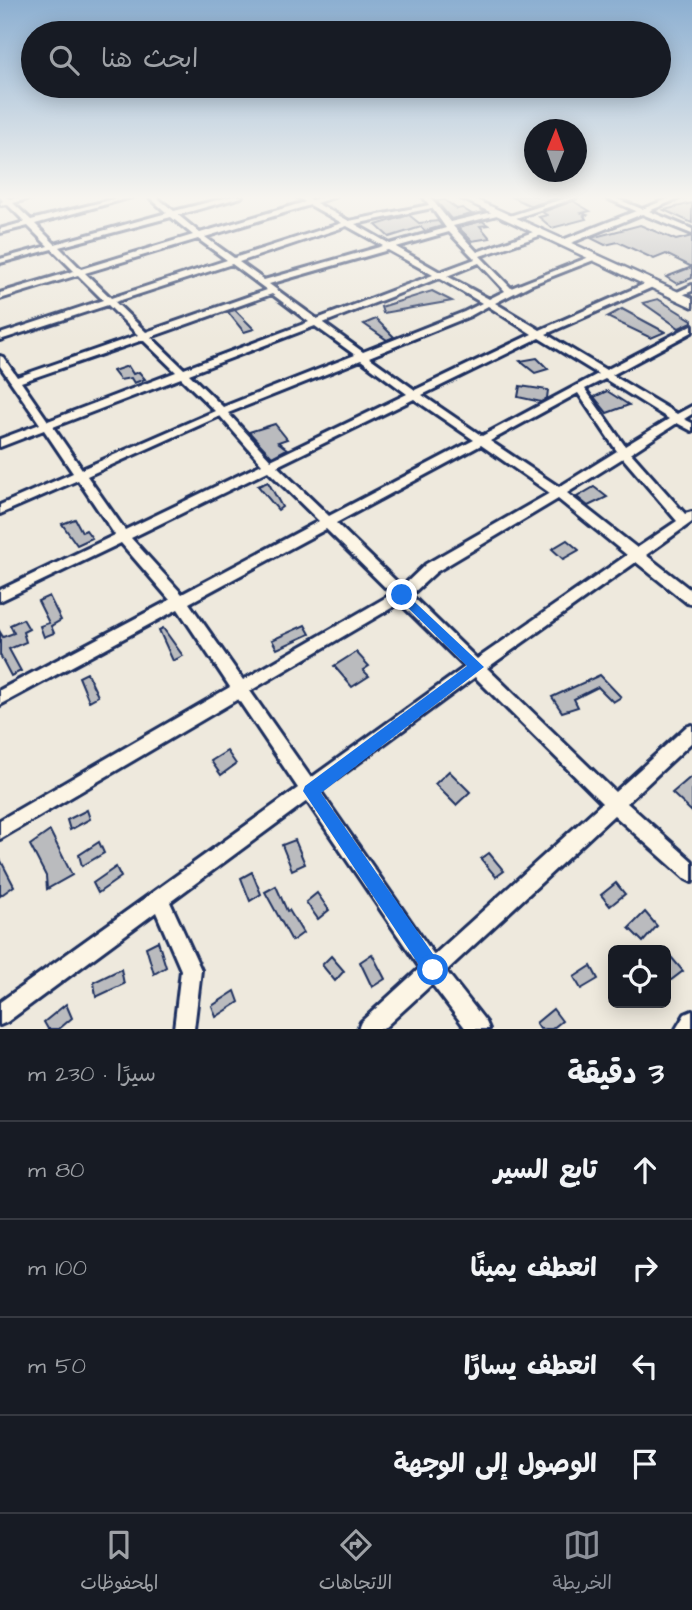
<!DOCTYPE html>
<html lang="ar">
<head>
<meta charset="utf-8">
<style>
  :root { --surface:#171b24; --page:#20242c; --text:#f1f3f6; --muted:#9ea1a6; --line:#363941; --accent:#8c9099 }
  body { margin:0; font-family:"Architects Daughter","Playpen Sans Arabic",sans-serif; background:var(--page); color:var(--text); direction:rtl }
  .controls { position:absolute; right:21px; bottom:21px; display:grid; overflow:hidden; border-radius:10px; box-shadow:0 4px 18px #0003 }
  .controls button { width:63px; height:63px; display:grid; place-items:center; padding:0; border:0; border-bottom:2px solid var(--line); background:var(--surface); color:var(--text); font:35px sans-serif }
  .compass { position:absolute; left:524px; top:119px; width:63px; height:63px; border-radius:50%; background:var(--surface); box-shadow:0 4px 18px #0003; rotate:1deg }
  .stop { position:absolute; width:21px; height:21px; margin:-16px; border:5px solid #1a73e8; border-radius:50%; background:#fff }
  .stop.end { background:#1a73e8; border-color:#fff; box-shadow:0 2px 7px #0008 }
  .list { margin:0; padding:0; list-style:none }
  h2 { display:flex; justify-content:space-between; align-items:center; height:91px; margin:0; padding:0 28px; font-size:30px }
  h2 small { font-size:23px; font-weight:400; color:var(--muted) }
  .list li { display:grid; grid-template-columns:46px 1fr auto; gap:21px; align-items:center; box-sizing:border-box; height:98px; padding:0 28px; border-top:2px solid var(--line) }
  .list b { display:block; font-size:26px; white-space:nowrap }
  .list em { font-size:23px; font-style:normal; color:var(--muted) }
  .icon { flex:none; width:38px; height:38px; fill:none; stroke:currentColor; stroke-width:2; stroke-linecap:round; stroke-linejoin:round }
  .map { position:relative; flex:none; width:692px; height:1029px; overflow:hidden; direction:ltr }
  .search { position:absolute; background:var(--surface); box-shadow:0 4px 18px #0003; left:21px; right:21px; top:21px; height:77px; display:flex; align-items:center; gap:18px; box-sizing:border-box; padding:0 24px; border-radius:38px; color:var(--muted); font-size:26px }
  .sheet { height:483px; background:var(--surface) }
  nav { display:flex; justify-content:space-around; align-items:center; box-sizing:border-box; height:98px; border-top:2px solid var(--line); background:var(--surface); font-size:19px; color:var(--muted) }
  nav a { display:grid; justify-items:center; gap:4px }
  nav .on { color:var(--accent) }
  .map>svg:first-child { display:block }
  .building { fill:#babbbe; stroke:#1b2f5e; stroke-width:2 }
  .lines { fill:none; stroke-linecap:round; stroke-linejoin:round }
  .street-casing { stroke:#1b2f5e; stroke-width:6 }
  .secondary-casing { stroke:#1b2f5e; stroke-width:5 }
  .street { fill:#fcf5e5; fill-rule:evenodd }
  .secondary { fill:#fcf5e5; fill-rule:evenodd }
  .route { fill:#1a73e8 }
</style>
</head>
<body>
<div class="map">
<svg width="692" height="1029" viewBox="0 0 692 1029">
  <rect width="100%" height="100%" fill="#eee9dd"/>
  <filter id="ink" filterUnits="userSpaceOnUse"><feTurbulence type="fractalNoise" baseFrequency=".0143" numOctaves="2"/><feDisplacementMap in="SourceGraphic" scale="14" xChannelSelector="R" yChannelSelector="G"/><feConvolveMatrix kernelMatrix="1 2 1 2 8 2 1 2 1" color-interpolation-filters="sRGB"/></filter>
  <g filter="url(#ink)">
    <g class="building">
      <path d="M 510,196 L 563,196 L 531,206 Z"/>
      <path d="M 445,200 L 457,209 L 462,208 L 472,214 L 451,219 L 436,201 Z"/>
      <path d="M 573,201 L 590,211 L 582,213 L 587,215 L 584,216 L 586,219 L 552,228 L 539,217 L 547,215 L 542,212 Z"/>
      <path d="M 692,203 L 692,223 L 664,210 Z"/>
      <path d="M 409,215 L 419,223 L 438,221 L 442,226 L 425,231 L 421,227 L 389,237 L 376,225 Z"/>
      <path d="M 482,221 L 488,225 L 480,226 L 490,238 L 472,241 L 458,227 Z"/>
      <path d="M 640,225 L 676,240 L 692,236 L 692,278 L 677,284 L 666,277 L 692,267 L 666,254 L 654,259 L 618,242 L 605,245 L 591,238 Z"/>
      <path d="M 432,291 L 452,301 L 383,313 L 381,307 Z"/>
      <path d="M 658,299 L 692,320 L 692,322 L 679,328 L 643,303 Z"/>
      <path d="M 622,309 L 665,332 L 651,338 L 607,317 Z"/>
      <path d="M 235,310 L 254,329 L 244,332 L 228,312 Z"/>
      <path d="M 376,319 L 394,337 L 387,340 L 364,324 Z"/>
      <path d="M 537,358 L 548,369 L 535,373 L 520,361 Z"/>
      <path d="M 128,366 L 133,374 L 139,372 L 145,379 L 134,383 L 131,378 L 120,380 L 113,371 Z"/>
      <path d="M 520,386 L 548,390 L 547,398 L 541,402 L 518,397 Z"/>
      <path d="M 607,391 L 629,405 L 607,413 L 594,397 Z"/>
      <path d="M 275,424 L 287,439 L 278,442 L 287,449 L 272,457 L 249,432 Z"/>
      <path d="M 268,482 L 282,507 L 278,510 L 258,486 Z"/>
      <path d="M 594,487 L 607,497 L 588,506 L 577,497 Z"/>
      <path d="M 75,519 L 82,532 L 86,530 L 92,538 L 77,545 L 62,524 Z"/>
      <path d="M 567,540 L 579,550 L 563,559 L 552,549 Z"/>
      <path d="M 49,596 L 61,620 L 51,626 L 54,633 L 44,637 L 40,626 L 49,623 L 38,601 Z"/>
      <path d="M 23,619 L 29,629 L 23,632 L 26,642 L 9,649 L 21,671 L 11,676 L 0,655 L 0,632 L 3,637 L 14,633 L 10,625 Z"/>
      <path d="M 305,625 L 310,634 L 277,649 L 272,640 Z"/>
      <path d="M 163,628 L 183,656 L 173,661 L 159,630 Z"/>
      <path d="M 356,652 L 369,666 L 363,670 L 369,676 L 352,687 L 334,666 Z"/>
      <path d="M 87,673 L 98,696 L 89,701 L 79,677 Z"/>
      <path d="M 600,675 L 621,697 L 613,702 L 598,687 L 574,699 L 578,707 L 562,712 L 552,697 Z"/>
      <path d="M 227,751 L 236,764 L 221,775 L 211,761 Z"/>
      <path d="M 449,771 L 470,792 L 456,805 L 435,784 Z"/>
      <path d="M 692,776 L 692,812 L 672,793 Z"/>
      <path d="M 87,810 L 90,819 L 70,830 L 67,820 Z"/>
      <path d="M 50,831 L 72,875 L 47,889 L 46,876 L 30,845 Z"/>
      <path d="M 295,840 L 305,864 L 292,870 L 282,845 Z"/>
      <path d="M 99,842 L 104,853 L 82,866 L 79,855 Z"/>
      <path d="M 489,853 L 504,871 L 496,877 L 481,859 Z"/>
      <path d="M 0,859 L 14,886 L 0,896 Z"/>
      <path d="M 116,867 L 121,877 L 98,893 L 93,883 Z"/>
      <path d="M 252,872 L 261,894 L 250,901 L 241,878 Z"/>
      <path d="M 616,883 L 625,894 L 610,906 L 601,895 Z"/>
      <path d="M 276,886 L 287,911 L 289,910 L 303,933 L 292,941 L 265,892 Z"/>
      <path d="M 317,893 L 329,910 L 318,919 L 306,902 Z"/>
      <path d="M 645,912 L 657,926 L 643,942 L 629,928 Z"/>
      <path d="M 158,941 L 166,967 L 154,974 L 146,947 Z"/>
      <path d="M 666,951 L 683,971 L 666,984 Z"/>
      <path d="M 372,954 L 385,979 L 372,987 L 360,962 Z"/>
      <path d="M 331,956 L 344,971 L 335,981 L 322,965 Z"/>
      <path d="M 591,966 L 598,979 L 581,989 L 574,977 Z"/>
      <path d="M 121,969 L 124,984 L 96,997 L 94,982 Z"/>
      <path d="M 235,991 L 239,1002 L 216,1017 L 212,1006 Z"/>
      <path d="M 66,1004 L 72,1018 L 59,1029 L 48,1029 L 44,1022 Z"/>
      <path d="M 553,1009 L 562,1021 L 552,1029 L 540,1029 L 536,1023 Z"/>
    </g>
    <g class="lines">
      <defs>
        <g id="street">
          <path d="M 0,196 L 5,196 L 10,199 L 35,196 L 34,197 L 13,203 L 31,220 L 126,196 L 135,196 L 35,224 L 55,244 L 167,213 L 148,196 L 155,196 L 174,211 L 233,196 L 242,196 L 241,197 L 178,215 L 200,233 L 305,202 L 296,196 L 303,196 L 311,200 L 326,196 L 335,196 L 334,197 L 316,203 L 349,221 L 429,205 L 423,196 L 429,196 L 450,222 L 497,211 L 497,215 L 453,226 L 477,252 L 536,231 L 542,231 L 542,235 L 480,256 L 511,288 L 592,256 L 599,258 L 530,285 L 495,303 L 540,330 L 649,282 L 655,282 L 655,286 L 546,334 L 606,370 L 692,325 L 692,332 L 612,375 L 677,414 L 692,406 L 692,414 L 684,419 L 692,423 L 692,431 L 677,423 L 631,453 L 685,514 L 692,512 L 692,522 L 646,555 L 692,591 L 692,604 L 687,603 L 636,562 L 487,668 L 615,792 L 686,727 L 692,725 L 692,742 L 627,803 L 692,861 L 692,882 L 686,879 L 614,815 L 446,971 L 486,1022 L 489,1029 L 466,1029 L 432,984 L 383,1029 L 358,1029 L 361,1022 L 420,968 L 307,801 L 170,902 L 201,970 L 194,1029 L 174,1029 L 181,970 L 156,912 L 7,1022 L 0,1025 L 0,1002 L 298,788 L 238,699 L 0,839 L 0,820 L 230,687 L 178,609 L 0,705 L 0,690 L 170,600 L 121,543 L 0,601 L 0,590 L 115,535 L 78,480 L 0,514 L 0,505 L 73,473 L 44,430 L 0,447 L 0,439 L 40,424 L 0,366 L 0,356 L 3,357 L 17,377 L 138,335 L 108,305 L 0,340 L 0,334 L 103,300 L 78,275 L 0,299 L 0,293 L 74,271 L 52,249 L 0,263 L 0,259 L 48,246 L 28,226 L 0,233 L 0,229 L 25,222 L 7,204 L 1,205 L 0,203 L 3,201 ZM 310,205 L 342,223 L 234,258 L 205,237 ZM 432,208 L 446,228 L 390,244 L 355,224 ZM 171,217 L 193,235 L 81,269 L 59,247 ZM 347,226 L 383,246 L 264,280 L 239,262 ZM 449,232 L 475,259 L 440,272 L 396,247 ZM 198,239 L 227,260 L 111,298 L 85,273 ZM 388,250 L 433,275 L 317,319 L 269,284 ZM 479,263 L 505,291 L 489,299 L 447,276 ZM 232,264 L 267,290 L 146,332 L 115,302 ZM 439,278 L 482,303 L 464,312 L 363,352 L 323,323 ZM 272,294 L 309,322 L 184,369 L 151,337 ZM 488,306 L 532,334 L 415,390 L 369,357 L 470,316 ZM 315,326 L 355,355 L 223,407 L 189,374 ZM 539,338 L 598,374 L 482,436 L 422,395 ZM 143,340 L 176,372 L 48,421 L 21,382 ZM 361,360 L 407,394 L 271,460 L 228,413 ZM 181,378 L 215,411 L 82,469 L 53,427 ZM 605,379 L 669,419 L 625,446 L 585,389 ZM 578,393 L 617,451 L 559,487 L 490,441 ZM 414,399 L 474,440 L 329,516 L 277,466 ZM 220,416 L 262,464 L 125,530 L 87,476 ZM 481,445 L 550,493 L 426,564 L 402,587 L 336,523 ZM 623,458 L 677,521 L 637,548 L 567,493 ZM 268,471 L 319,521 L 182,594 L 131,538 ZM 558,499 L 627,555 L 477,659 L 411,595 L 436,572 ZM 326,529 L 392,594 L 243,680 L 189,603 ZM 400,603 L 465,667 L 311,778 L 250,691 ZM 475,677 L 602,803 L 434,955 L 320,791 Z"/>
          <path d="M 572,196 L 581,196 L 510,220 L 503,218 Z"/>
          <path d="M 602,196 L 610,196 L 642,209 L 676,196 L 684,196 L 649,211 L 692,229 L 692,234 L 642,214 L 566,245 L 560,245 L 560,241 L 636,211 Z"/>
          <path d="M 692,285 L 692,291 L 675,298 L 671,295 Z"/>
          <path d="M 692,1011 L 692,1029 L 676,1029 L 685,1014 Z"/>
        </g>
        <path id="secondary" d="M 456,196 L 468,196 L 692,298 L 692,307 Z"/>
      </defs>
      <use href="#street" class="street-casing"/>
      <use href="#secondary" class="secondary-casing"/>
      <use href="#street" class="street"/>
      <use href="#secondary" class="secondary"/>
    </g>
  </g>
  <linearGradient id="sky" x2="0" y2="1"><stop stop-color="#8cafd1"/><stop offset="0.58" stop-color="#f7f5f0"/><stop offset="1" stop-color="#f7f5f0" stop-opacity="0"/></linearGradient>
  <rect width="692" height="340" fill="url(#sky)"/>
  <path class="route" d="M 402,590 L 484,667 L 321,793 L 440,964 L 442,970 L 440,977 L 433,979 L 427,977 L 303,791 L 305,786 L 467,666 L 398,598 L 396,595 Z"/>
</svg>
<div class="controls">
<button><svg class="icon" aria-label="locate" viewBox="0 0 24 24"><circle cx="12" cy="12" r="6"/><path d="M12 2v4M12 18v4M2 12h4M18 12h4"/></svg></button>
</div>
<svg class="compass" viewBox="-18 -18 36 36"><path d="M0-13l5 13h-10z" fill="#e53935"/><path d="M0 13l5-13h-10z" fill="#9ea1a6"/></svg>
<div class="stop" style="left:433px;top:970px"></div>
<div class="stop end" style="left:402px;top:595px"></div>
<div class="search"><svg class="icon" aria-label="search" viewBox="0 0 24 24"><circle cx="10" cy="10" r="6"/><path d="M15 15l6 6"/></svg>ابحث هنا</div>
</div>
<section class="sheet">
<h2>3 دقيقة<small>سيرًا · 230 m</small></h2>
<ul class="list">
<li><svg class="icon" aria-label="ahead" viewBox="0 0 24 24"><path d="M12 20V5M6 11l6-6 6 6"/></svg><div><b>تابع السير</b></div><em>80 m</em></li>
<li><svg class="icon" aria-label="right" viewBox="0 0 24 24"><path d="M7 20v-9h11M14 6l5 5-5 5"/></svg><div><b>انعطف يمينًا</b></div><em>100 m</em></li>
<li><svg class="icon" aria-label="left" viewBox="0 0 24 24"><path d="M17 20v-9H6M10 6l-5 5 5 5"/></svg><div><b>انعطف يسارًا</b></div><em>50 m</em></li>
<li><svg class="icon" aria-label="arrive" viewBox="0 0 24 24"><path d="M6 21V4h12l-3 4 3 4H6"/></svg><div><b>الوصول إلى الوجهة</b></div></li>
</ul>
</section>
<nav>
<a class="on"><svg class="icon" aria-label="map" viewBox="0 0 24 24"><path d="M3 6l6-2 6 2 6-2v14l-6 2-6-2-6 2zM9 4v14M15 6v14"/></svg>الخريطة</a>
<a><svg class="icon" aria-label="directions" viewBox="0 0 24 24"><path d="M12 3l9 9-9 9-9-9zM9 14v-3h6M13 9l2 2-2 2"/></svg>الاتجاهات</a>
<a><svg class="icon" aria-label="saved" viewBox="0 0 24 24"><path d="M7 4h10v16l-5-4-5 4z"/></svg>المحفوظات</a>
</nav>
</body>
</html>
